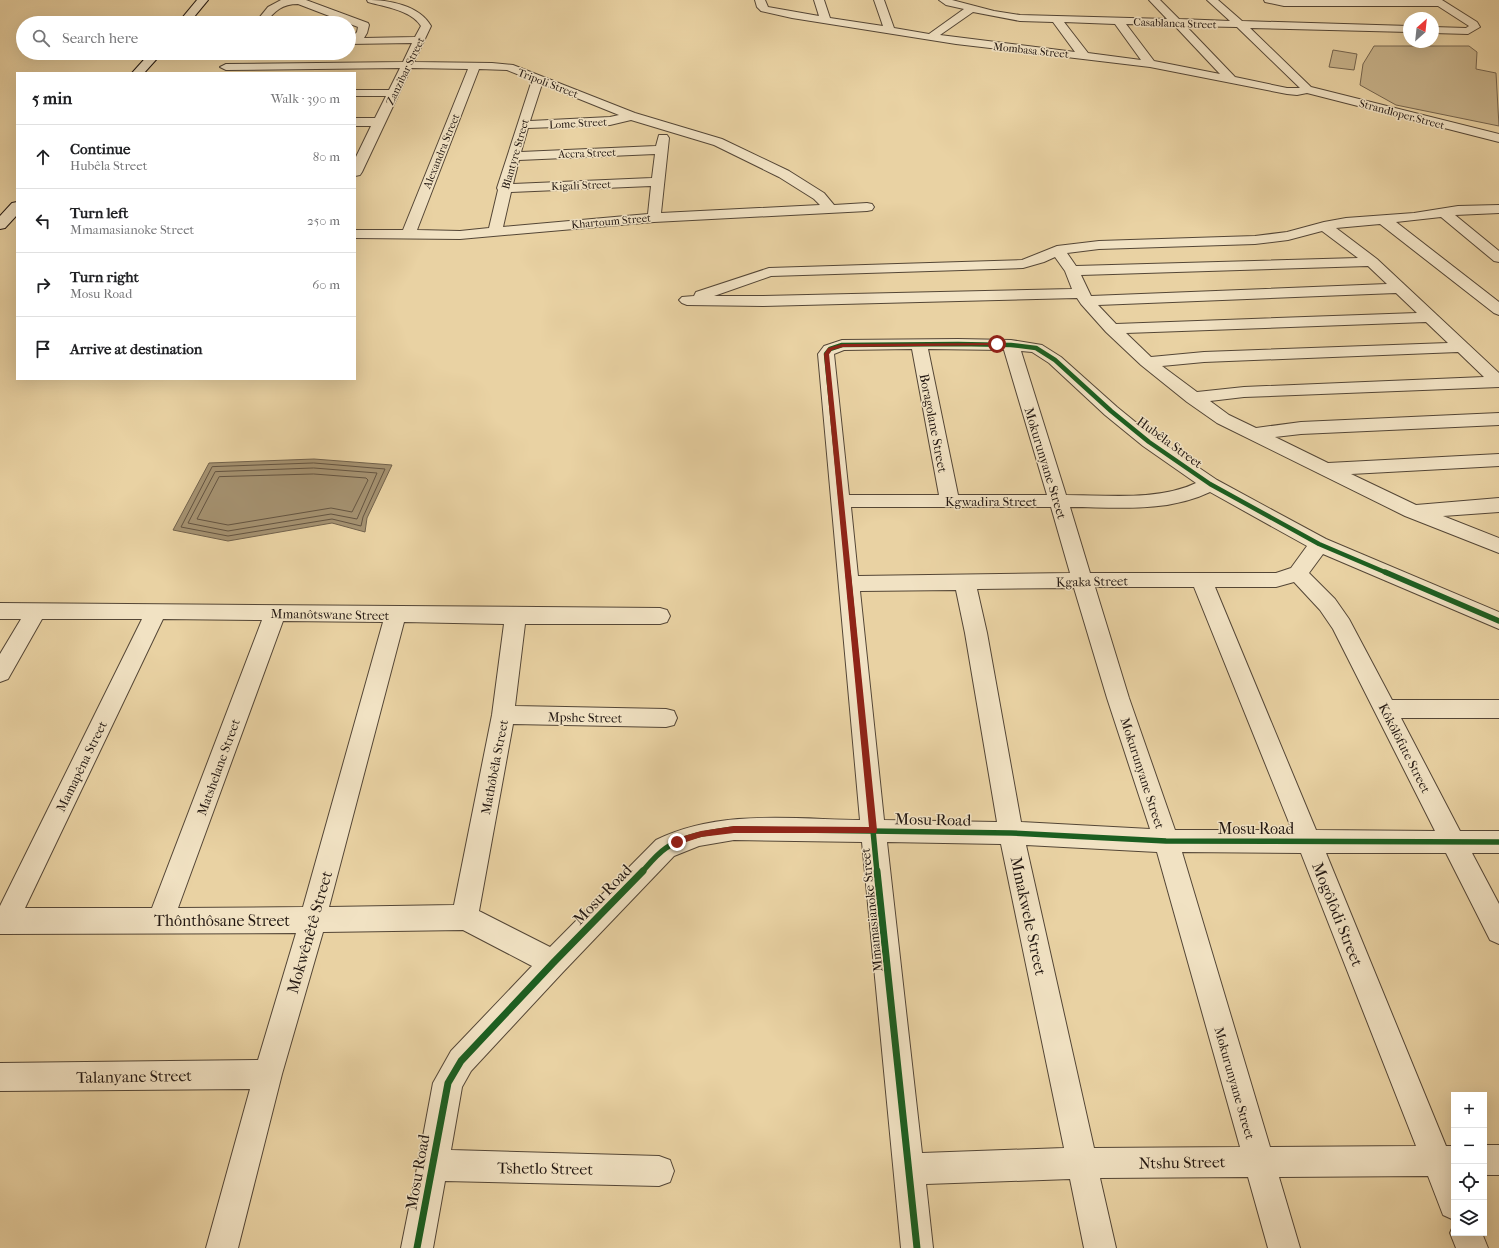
<!DOCTYPE html>
<html lang="en">
<head>
<meta charset="utf-8">
<style>
  :root { --surface:#fff; --page:#f6f6f6; --text:#202124; --muted:#757577; --line:#e0e0e0 }
  body { margin:0; font-family:"IM FELL French Canon",serif; background:var(--page); color:var(--text) }
  .controls { position:absolute; right:12px; bottom:12px; display:grid; overflow:hidden; border-radius:0px; box-shadow:0 4px 16px #0002 }
  .controls button { width:36px; height:36px; display:grid; place-items:center; padding:0; border:0; border-bottom:1px solid var(--line); background:var(--surface); color:var(--text); font:20px sans-serif }
  .compass { position:absolute; left:1403px; top:12px; width:36px; height:36px; border-radius:50%; background:var(--surface); box-shadow:0 4px 16px #0002; rotate:27deg }
  .stop { position:absolute; width:12px; height:12px; margin:-9px; border:3px solid #8f2418; border-radius:50%; background:#fff }
  .stop.end { background:#8f2418; border-color:#fff; box-shadow:0 1px 4px #0008 }
  .list { margin:0; padding:0; list-style:none }
  h2 { display:flex; justify-content:space-between; align-items:center; height:52px; margin:0; padding:0 16px; font-size:17px }
  h2 small { font-size:13px; font-weight:400; color:var(--muted) }
  .list li { display:grid; grid-template-columns:26px 1fr auto; gap:12px; align-items:center; box-sizing:border-box; height:64px; padding:0 16px; border-top:1px solid var(--line) }
  .list b { display:block; font-size:15px; white-space:nowrap }
  .list p { margin:0; font-size:13px; white-space:nowrap; color:var(--muted) }
  .list em { font-size:13px; font-style:normal; color:var(--muted) }
  .icon { flex:none; width:22px; height:22px; fill:none; stroke:currentColor; stroke-width:2; stroke-linecap:round; stroke-linejoin:round }
  .map { position:relative; flex:none; width:1499px; height:1248px; overflow:hidden }
  .search { position:absolute; background:var(--surface); box-shadow:0 4px 16px #0002; left:16px; top:16px; width:340px; height:44px; display:flex; align-items:center; gap:10px; box-sizing:border-box; padding:0 14px; border-radius:22px; color:var(--muted); font-size:15px }
  .panel { position:absolute; background:var(--surface); box-shadow:0 4px 16px #0002; left:16px; top:72px; width:340px; height:308px; border-radius:0px }
  .map>svg:first-child { display:block }
  .green { fill:#c7b28a; stroke:#74644e }
  .water { fill:#a59271; stroke:#71614b }
  .lines { fill:none; stroke-linecap:round; stroke-linejoin:round }
  .shore { stroke:#645441; stroke-width:1 }
  .street-casing { stroke:#544636; stroke-width:2 }
  .secondary-casing { stroke:#221711; stroke-width:2 }
  .street { fill:#f1e2c3; fill-rule:evenodd }
  .secondary { fill:#f1e2c3; fill-rule:evenodd }
  .cycleway-far2-casing { stroke:#f1e2c3; stroke-width:6 }
  .cycleway-far1-casing { stroke:#f1e2c3; stroke-width:8 }
  .cycleway-casing { stroke:#f1e2c3; stroke-width:10 }
  .cycleway-far2 { stroke:#1b5e20; stroke-width:4.5 }
  .cycleway-far1 { stroke:#1b5e20; stroke-width:5.5 }
  .cycleway { stroke:#1b5e20; stroke-width:7 }
  .route { fill:#8f2418 }
  .labels { text-anchor:middle; stroke-width:3; stroke-linejoin:round; paint-order:stroke }
  .far-street-label { font-size:11px; fill:#221711; stroke:#f1e2c3 }
  .street-label { font-size:13px; fill:#221711; stroke:#f1e2c3 }
  .near-street-label { font-size:16px; fill:#221711; stroke:#f1e2c3 }
</style>
</head>
<body>
<div class="map">
<svg width="1499" height="1248" viewBox="0 0 1499 1248">
  <rect width="100%" height="100%" fill="#e9d2a3"/>
  <filter id="stains"><feTurbulence type="fractalNoise" baseFrequency=".005" numOctaves="4"/><feColorMatrix values="0 0 0 0 .2 0 0 0 0 .09 0 0 0 0 .02 0 0 0 .5 -.17"/></filter>
  <radialGradient id="worn" r=".72"><stop offset=".6" stop-color="#630" stop-opacity="0"/><stop offset="1" stop-color="#630" stop-opacity=".3"/></radialGradient>
  <g class="green">
    <path d="M 1374,46 L 1469,46 L 1477,52 L 1476,69 L 1496,73 L 1499,126 L 1396,105 L 1360,85 L 1363,64 Z"/>
    <path d="M 1333,50 L 1357,54 L 1354,70 L 1329,67 Z"/>
  </g>
  <path class="water" d="M 314,459 L 392,465 L 367,518 L 365,532 L 332,523 L 228,541 L 173,530 L 209,463 Z"/>
  <g class="lines">
    <g class="shore">
      <path d="M 314,463 L 385,469 L 363,517 L 361,526 L 332,519 L 228,536 L 181,527 L 212,467 Z"/>
      <path d="M 314,468 L 377,473 L 357,519 L 331,514 L 228,531 L 188,523 L 215,472 Z"/>
      <path d="M 314,474 L 366,478 L 368,480 L 352,512 L 331,508 L 228,525 L 197,519 L 219,477 Z"/>
    </g>
    <defs>
      <g id="street">
        <path d="M 281,0 L 306,0 L 368,23 L 369,25 L 367,33 L 364,38 L 415,37 L 421,26 C 411,10 385,7 368,2 L 367,0 C 389,0 419,5 431,26 L 414,62 L 492,63 L 513,65 L 635,113 L 722,139 L 789,171 L 824,193 L 834,205 L 867,203 L 872,204 L 874,207 L 872,210 L 867,211 L 654,222 L 460,239 L 355,238 L 355,230 L 403,230 L 468,69 L 411,68 L 362,172 L 360,175 L 355,176 L 355,159 L 371,126 L 355,126 L 355,118 L 375,118 L 386,96 L 355,96 L 355,90 L 389,90 L 400,68 L 226,70 L 220,67 L 226,64 L 403,62 L 412,43 L 349,44 L 349,38 L 352,38 L 357,32 L 358,27 L 298,4 C 282,4 275,11 265,23 L 255,23 L 268,7 ZM 479,69 L 507,70 L 532,80 L 497,188 L 498,190 L 489,228 L 460,231 L 417,230 ZM 542,84 L 619,115 L 610,117 L 530,121 ZM 631,120 L 714,145 L 779,177 L 814,199 L 820,205 L 661,213 L 669,138 L 667,135 L 659,135 L 656,146 L 521,152 L 528,128 L 610,125 ZM 655,154 L 652,178 L 513,184 L 519,160 ZM 651,186 L 648,214 L 503,227 L 511,192 Z"/>
        <path d="M 755,0 L 765,0 L 768,7 L 819,16 L 814,0 L 824,0 L 830,18 L 883,26 L 874,0 L 884,0 L 894,28 L 929,34 L 964,9 L 946,5 L 939,0 L 952,0 L 994,11 L 1020,15 L 1167,19 L 1149,0 L 1160,0 L 1179,19 L 1230,21 L 1207,0 L 1218,0 L 1242,21 L 1409,26 L 1409,32 L 1250,28 L 1311,87 L 1499,134 L 1499,142 L 1307,93 L 1297,95 L 1287,94 L 1150,67 L 956,44 L 792,18 L 761,11 L 757,7 ZM 973,12 L 1020,21 L 1053,22 L 1075,52 L 940,35 ZM 1064,22 L 1115,24 L 1141,60 L 1088,53 ZM 1126,24 L 1174,25 L 1220,74 L 1154,61 ZM 1186,26 L 1237,27 L 1300,88 L 1287,88 L 1235,77 Z"/>
        <path d="M 1264,0 L 1442,0 L 1477,22 L 1480,27 L 1468,34 L 1433,33 L 1433,27 L 1466,28 L 1469,26 L 1438,6 L 1284,6 L 1265,2 Z"/>
        <path d="M 1499,205 L 1499,213 L 1455,215 L 1499,251 L 1499,262 L 1494,261 L 1441,217 L 1396,222 L 1499,302 L 1499,315 L 1494,313 L 1380,224 L 1336,228 L 1377,259 L 1499,373 L 1499,387 L 1244,397 L 1210,401 L 1229,415 L 1256,428 L 1301,422 L 1499,413 L 1499,425 L 1301,434 L 1275,437 L 1328,463 L 1499,454 L 1499,466 L 1351,474 L 1416,505 L 1499,498 L 1499,512 L 1443,516 L 1499,538 L 1499,553 L 1405,516 L 1217,423 L 1187,402 L 1141,365 L 1106,332 L 1081,304 L 1077,298 L 763,306 L 687,305 L 682,303 L 679,300 L 682,297 L 694,296 L 696,292 L 769,268 L 1022,260 L 1057,246 L 1099,241 L 1255,236 L 1287,232 L 1324,222 L 1346,218 L 1414,213 L 1458,206 ZM 1322,231 L 1358,258 L 1076,266 L 1067,253 L 1099,249 L 1255,244 L 1288,240 ZM 1055,257 L 1065,271 L 1072,289 L 763,296 L 714,296 L 771,276 L 1023,268 L 1044,262 ZM 1368,266 L 1387,284 L 1091,296 L 1081,275 ZM 1396,293 L 1417,313 L 1116,324 L 1098,305 ZM 1426,322 L 1448,343 L 1204,352 L 1151,357 L 1126,333 ZM 1458,352 L 1484,377 L 1244,387 L 1197,392 L 1162,366 L 1204,362 Z"/>
        <path d="M 958,339 L 1011,340 L 1042,345 L 1061,357 L 1117,407 L 1155,438 L 1217,480 L 1326,539 L 1499,612 L 1499,629 L 1323,554 L 1309,573 L 1335,599 L 1349,619 L 1392,700 L 1499,700 L 1499,718 L 1401,718 L 1460,831 L 1499,831 L 1499,853 L 1472,853 L 1499,904 L 1499,944 L 1490,940 L 1446,853 L 1326,853 L 1446,1146 L 1454,1146 L 1454,1220 L 1443,1215 L 1428,1176 L 1279,1177 L 1300,1248 L 1268,1248 L 1248,1177 L 1100,1178 L 1116,1248 L 1084,1248 L 1070,1179 L 926,1184 L 933,1248 L 901,1248 L 862,842 L 734,840 L 699,846 L 674,856 L 563,972 L 471,1071 L 462,1087 L 451,1150 L 659,1156 L 670,1160 L 674,1171 L 670,1182 L 659,1186 L 445,1181 L 433,1248 L 401,1248 L 417,1168 L 416,1165 L 419,1158 L 433,1083 L 451,1051 L 532,966 L 463,930 L 323,932 L 282,1074 L 238,1248 L 206,1248 L 250,1089 L 0,1091 L 0,1063 L 258,1060 L 296,933 L 0,934 L 0,906 L 142,619 L 42,619 L 8,679 L 0,682 L 0,654 L 21,619 L 0,619 L 0,603 L 660,608 L 667,610 L 670,616 L 667,622 L 660,624 L 525,624 L 515,706 L 666,709 L 674,711 L 677,718 L 674,725 L 666,727 L 513,724 L 479,911 L 550,947 L 656,840 C 720,809 791,819 860,820 L 818,354 L 824,346 L 842,340 ZM 912,349 L 939,495 L 849,495 L 834,354 L 844,350 ZM 928,349 L 1004,350 L 1047,495 L 958,495 ZM 1021,351 L 1032,352 L 1049,363 L 1105,415 L 1143,446 L 1196,483 C 1159,501 1107,495 1066,495 ZM 1210,492 L 1307,546 L 1291,568 L 1276,573 L 1090,573 L 1070,507 C 1116,507 1167,513 1210,492 ZM 851,507 L 1051,507 L 1070,573 L 858,576 ZM 1294,582 L 1320,610 L 1333,629 L 1435,831 L 1316,830 L 1215,587 L 1276,587 ZM 1095,587 L 1194,587 L 1292,830 L 1175,830 L 1129,698 ZM 1074,588 L 1107,698 L 1150,829 L 1021,822 L 987,633 L 977,589 ZM 956,590 L 965,633 L 997,822 L 884,820 L 860,591 ZM 163,619 L 262,620 L 152,908 L 25,908 ZM 283,621 L 383,622 L 303,907 L 178,908 ZM 404,622 L 504,624 L 492,715 L 454,905 L 329,907 ZM 887,842 L 1001,844 L 1064,1148 L 922,1153 ZM 1026,845 L 1157,852 L 1240,1147 L 1094,1148 ZM 1182,852 L 1301,853 L 1416,1146 L 1270,1147 Z"/>
        <rect x="1484" y="1145" width="15" height="30"/>
        <path d="M 1454,1224 L 1454,1233 L 1482,1233 L 1488,1248 L 1456,1248 L 1450,1233 Z"/>
      </g>
      <g id="secondary">
        <path d="M 197,0 L 208,0 L 189,23 L 178,23 Z"/>
        <path d="M 150,53 L 162,53 L 144,73 L 132,73 Z"/>
        <path d="M 17,202 L 17,215 L 5,228 L 0,229 L 0,216 L 12,203 Z"/>
      </g>
    </defs>
    <use href="#street" class="street-casing"/>
    <use href="#secondary" class="secondary-casing"/>
    <use href="#street" class="street"/>
    <use href="#secondary" class="secondary"/>
    <defs>
      <path id="cycleway-far2" d="M 848,573 L 826,354 L 830,349 L 842,345 L 958,344 L 1011,345 L 1036,348 L 1055,360 L 1111,411 L 1149,442 L 1210,484 L 1319,544 L 1387,573"/>
      <g id="cycleway-far1">
        <path d="M 848,572 L 877,872"/>
        <path d="M 1385,572 L 1499,621"/>
        <path d="M 642,872 C 649,864 657,854 666,848 C 685,835 712,832 734,829 L 1011,833 L 1166,841 L 1499,842"/>
      </g>
      <g id="cycleway">
        <path d="M 877,871 L 917,1248"/>
        <path d="M 417,1248 L 448,1083 L 461,1061 L 553,963 L 643,871"/>
      </g>
    </defs>
    <use href="#cycleway-far2" class="cycleway-far2-casing"/>
    <use href="#cycleway-far1" class="cycleway-far1-casing"/>
    <use href="#cycleway" class="cycleway-casing"/>
    <use href="#cycleway-far2" class="cycleway-far2"/>
    <use href="#cycleway-far1" class="cycleway-far1"/>
    <use href="#cycleway" class="cycleway"/>
  </g>
  <path class="route" d="M 997,343 L 999,345 L 843,347 L 832,350 L 829,354 L 877,830 L 876,833 L 734,833 L 701,837 L 677,845 L 674,844 L 674,839 L 701,831 L 734,826 L 869,827 L 824,354 L 828,348 L 842,344 Z"/>
  <g class="labels">
    <g class="far-street-label">
      <text transform="translate(1175 23) rotate(2)" y="4">Casablanca Street</text>
      <text transform="translate(1031 50) rotate(6)" y="4">Mombasa Street</text>
      <text transform="translate(405 71) rotate(-64)" y="4">Zanzibar Street</text>
      <text transform="translate(548 83) rotate(21)" y="4">Tripoli Street</text>
      <text transform="translate(1402 114) rotate(15)" y="4">Strandloper Street</text>
      <text transform="translate(578 123) rotate(-3)" y="4">Lome Street</text>
      <text transform="translate(441 151) rotate(-68)" y="4">Alexandra Street</text>
      <text transform="translate(587 153) rotate(-2)" y="4">Accra Street</text>
      <text transform="translate(515 154) rotate(-74)" y="4">Blantyre Street</text>
      <text transform="translate(581 185) rotate(-2)" y="4">Kigali Street</text>
      <text transform="translate(611 221) rotate(-5)" y="4">Khartoum Street</text>
    </g>
    <g class="street-label">
      <text transform="translate(934 423) rotate(79)" y="5">Boragolane Street</text>
      <text transform="translate(1170 442) rotate(36)" y="5">Hubêla Street</text>
      <text transform="translate(1046 463) rotate(73)" y="5">Mokurunyane Street</text>
      <text x="991" y="506">Kgwadira Street</text>
      <text transform="translate(1092 581) rotate(-1)" y="5">Kgaka Street</text>
      <text transform="translate(330 614) rotate(1)" y="5">Mmanôtswane Street</text>
      <text transform="translate(585 717) rotate(1)" y="5">Mpshe Street</text>
      <text transform="translate(1405 748) rotate(63)" y="5">Kôkôlôfute Street</text>
      <text transform="translate(81 766) rotate(-64)" y="5">Mamapêna Street</text>
      <text transform="translate(218 767) rotate(-70)" y="5">Matshelane Street</text>
      <text transform="translate(494 767) rotate(-79)" y="5">Mathôbêla Street</text>
      <text transform="translate(1143 773) rotate(72)" y="5">Mokurunyane Street</text>
      <text transform="translate(871 910) rotate(-96)" y="5">Mmamasianoke Street</text>
      <text transform="translate(1235 1083) rotate(74)" y="5">Mokurunyane Street</text>
    </g>
    <g class="near-street-label">
      <text transform="translate(933 819) rotate(1)" y="6">Mosu Road</text>
      <text x="1256" y="834">Mosu Road</text>
      <text transform="translate(602 894) rotate(-46)" y="6">Mosu Road</text>
      <text transform="translate(1338 914) rotate(68)" y="6">Mogôlôdi Street</text>
      <text transform="translate(1029 916) rotate(78)" y="6">Mmakwele Street</text>
      <text x="222" y="926">Thônthôsane Street</text>
      <text transform="translate(309 932) rotate(-74)" y="6">Mokwênêtê Street</text>
      <text transform="translate(134 1076) rotate(-1)" y="6">Talanyane Street</text>
      <text transform="translate(1182 1162) rotate(-1)" y="6">Ntshu Street</text>
      <text transform="translate(545 1168) rotate(1)" y="6">Tshetlo Street</text>
      <text transform="translate(417 1172) rotate(-80)" y="6">Mosu Road</text>
    </g>
  </g>
  <rect width="100%" height="100%" filter="url(#stains)"/>
  <rect width="100%" height="100%" fill="url(#worn)"/>
</svg>
<div class="controls">
<button>+</button>
<button>−</button>
<button><svg class="icon" aria-label="locate" viewBox="0 0 24 24"><circle cx="12" cy="12" r="6"/><path d="M12 2v4M12 18v4M2 12h4M18 12h4"/></svg></button>
<button><svg class="icon" aria-label="layers" viewBox="0 0 24 24"><path d="M12 4l9 5-9 5-9-5zM3 14l9 5 9-5"/></svg></button>
</div>
<svg class="compass" viewBox="-18 -18 36 36"><path d="M0-13l5 13h-10z" fill="#e53935"/><path d="M0 13l5-13h-10z" fill="#757577"/></svg>
<div class="stop" style="left:997px;top:344px"></div>
<div class="stop end" style="left:677px;top:842px"></div>
<div class="search"><svg class="icon" aria-label="search" viewBox="0 0 24 24"><circle cx="10" cy="10" r="6"/><path d="M15 15l6 6"/></svg>Search here</div>
<section class="panel">
<h2>5 min<small>Walk · 390 m</small></h2>
<ul class="list">
<li><svg class="icon" aria-label="ahead" viewBox="0 0 24 24"><path d="M12 20V5M6 11l6-6 6 6"/></svg><div><b>Continue</b><p>Hubêla Street</p></div><em>80 m</em></li>
<li><svg class="icon" aria-label="left" viewBox="0 0 24 24"><path d="M17 20v-9H6M10 6l-5 5 5 5"/></svg><div><b>Turn left</b><p>Mmamasianoke Street</p></div><em>250 m</em></li>
<li><svg class="icon" aria-label="right" viewBox="0 0 24 24"><path d="M7 20v-9h11M14 6l5 5-5 5"/></svg><div><b>Turn right</b><p>Mosu Road</p></div><em>60 m</em></li>
<li><svg class="icon" aria-label="arrive" viewBox="0 0 24 24"><path d="M6 21V4h12l-3 4 3 4H6"/></svg><div><b>Arrive at destination</b></div></li>
</ul>
</section>
</div>
</body>
</html>
